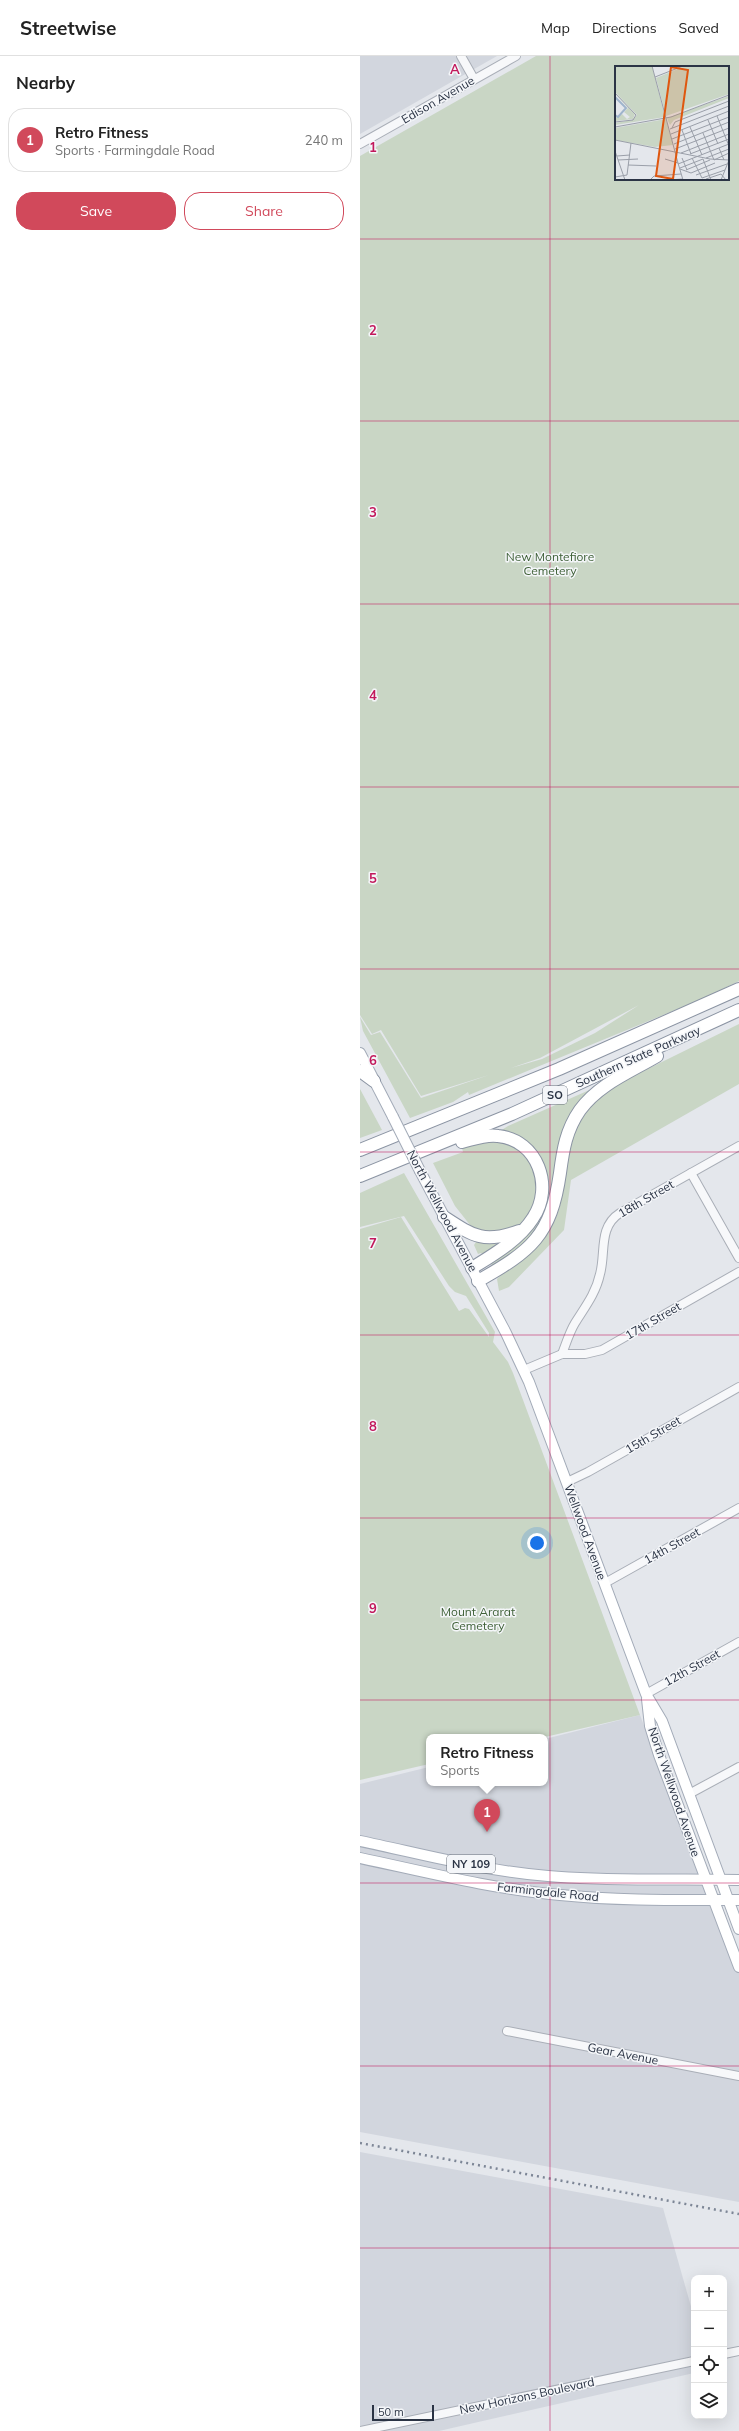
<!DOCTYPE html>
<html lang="en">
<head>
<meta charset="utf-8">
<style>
  :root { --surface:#fff; --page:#f2f2f2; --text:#222; --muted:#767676; --line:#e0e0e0; --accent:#d1495b }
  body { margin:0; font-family:Mulish,sans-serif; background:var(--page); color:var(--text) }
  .controls { position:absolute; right:12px; bottom:12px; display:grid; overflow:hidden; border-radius:8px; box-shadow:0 4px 16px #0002 }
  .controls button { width:36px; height:36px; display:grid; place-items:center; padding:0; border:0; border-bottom:1px solid var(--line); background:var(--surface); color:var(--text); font:20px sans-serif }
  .scale { position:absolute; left:12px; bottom:10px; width:62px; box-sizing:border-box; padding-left:4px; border:2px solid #2b3445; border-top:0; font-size:11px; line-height:14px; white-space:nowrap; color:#2b3445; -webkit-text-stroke:3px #f4f6f9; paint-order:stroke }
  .you { position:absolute; left:177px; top:1487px; width:14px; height:14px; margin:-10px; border:3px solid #fff; border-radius:50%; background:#1a73e8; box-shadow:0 0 0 6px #1a73e833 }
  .badge { display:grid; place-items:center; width:26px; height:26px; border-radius:50%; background:var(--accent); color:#fff; font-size:13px; font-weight:700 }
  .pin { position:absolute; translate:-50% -33px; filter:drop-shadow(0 1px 2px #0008) }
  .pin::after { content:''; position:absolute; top:21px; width:14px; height:12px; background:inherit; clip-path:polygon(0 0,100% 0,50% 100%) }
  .popup { position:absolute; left:66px; top:1678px; width:122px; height:52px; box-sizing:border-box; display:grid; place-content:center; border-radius:8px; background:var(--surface); filter:drop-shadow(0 1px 3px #0005); font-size:13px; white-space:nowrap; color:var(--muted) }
  .popup b { font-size:15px; color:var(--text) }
  .popup::after { content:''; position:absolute; left:50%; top:100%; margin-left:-8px; border:8px solid transparent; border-top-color:var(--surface) }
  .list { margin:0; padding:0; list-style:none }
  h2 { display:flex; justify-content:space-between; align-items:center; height:52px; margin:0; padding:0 16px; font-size:17px }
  h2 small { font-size:13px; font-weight:400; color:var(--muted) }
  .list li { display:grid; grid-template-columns:26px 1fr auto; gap:12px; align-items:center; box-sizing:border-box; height:64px; margin:0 8px 8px; padding:0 8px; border:1px solid var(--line); border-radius:16px }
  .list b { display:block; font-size:15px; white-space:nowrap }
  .list p { margin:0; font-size:13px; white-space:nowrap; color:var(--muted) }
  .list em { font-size:13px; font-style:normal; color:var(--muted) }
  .actions { display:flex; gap:8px; padding:12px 16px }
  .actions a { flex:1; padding:9px 0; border:1px solid var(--accent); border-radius:16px; text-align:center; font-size:14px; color:var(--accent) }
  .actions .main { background:var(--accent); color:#fff }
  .icon { flex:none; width:22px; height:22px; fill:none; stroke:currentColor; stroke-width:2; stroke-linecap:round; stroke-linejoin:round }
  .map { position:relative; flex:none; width:379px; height:2375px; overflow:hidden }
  header { display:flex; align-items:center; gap:24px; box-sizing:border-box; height:56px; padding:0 20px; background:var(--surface); border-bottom:1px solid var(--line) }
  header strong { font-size:19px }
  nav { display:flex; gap:22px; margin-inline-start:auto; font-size:14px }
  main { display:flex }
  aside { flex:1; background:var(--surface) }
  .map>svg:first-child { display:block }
  .built { fill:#d2d6de }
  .green { fill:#c9d6c5; fill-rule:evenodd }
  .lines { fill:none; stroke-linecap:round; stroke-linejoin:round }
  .minor-casing { stroke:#a9aeb7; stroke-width:10 }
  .major-casing { stroke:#a3abb8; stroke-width:12 }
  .highway-casing { stroke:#8b94a3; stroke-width:14 }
  .minor { stroke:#f7f8fa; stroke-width:8 }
  .major { stroke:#fff; stroke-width:10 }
  .highway { stroke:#fff; stroke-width:12 }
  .rail { stroke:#7d8696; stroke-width:2.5; stroke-dasharray:2 4; stroke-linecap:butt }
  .major-bridge-casing { stroke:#a3abb8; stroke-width:12; stroke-linecap:butt }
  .major-bridge { stroke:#fff; stroke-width:10 }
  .grid { fill:none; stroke:#c2185b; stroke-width:1; stroke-opacity:0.55 }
  .labels { text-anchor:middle; stroke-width:3; stroke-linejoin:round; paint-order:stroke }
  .shield { fill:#f4f6f9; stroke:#676e7b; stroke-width:1 }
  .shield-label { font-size:11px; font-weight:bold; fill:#2b3445 }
  .street-label { font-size:12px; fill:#2b3445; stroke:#f4f6f9 }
  .park-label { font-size:12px; fill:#3f6138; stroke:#f4f6f9 }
  .inset-river { fill:none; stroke:#9fb4cc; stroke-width:2 }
  .inset-road { fill:none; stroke:#9a9fa9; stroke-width:1 }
  .view { fill:#df570f; fill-opacity:0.15; stroke:#df570f; stroke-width:2 }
  .inset-edge { fill:none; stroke:#2b3445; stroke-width:2 }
  .grid-label { font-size:13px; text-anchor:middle; font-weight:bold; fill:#c2185b; stroke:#f4f6f9; stroke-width:3; stroke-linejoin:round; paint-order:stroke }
</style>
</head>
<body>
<header>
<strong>Streetwise</strong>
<nav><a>Map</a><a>Directions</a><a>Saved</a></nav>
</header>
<main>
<aside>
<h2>Nearby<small></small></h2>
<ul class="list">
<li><span class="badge">1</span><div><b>Retro Fitness</b><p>Sports · Farmingdale Road</p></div><em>240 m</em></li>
</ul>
<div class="actions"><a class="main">Save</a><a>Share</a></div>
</aside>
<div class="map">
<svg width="379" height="2375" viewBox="0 0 379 2375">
  <rect width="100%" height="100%" fill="#e4e7ec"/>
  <g class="built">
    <path d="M 0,0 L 137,0 L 0,78 Z"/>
    <path d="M 280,1659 L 349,1843 L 379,1910 L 379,2146 L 0,2076 L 0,1728 L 69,1711 L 69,1727 L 185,1727 L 185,1683 Z"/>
    <path d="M 0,2096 L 303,2152 L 334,2261 L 334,2317 L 79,2375 L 0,2375 Z"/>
  </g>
  <g class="green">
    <path d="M 176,0 L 379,0 L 379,925 L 342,943 L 109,1039 L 108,1036 L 93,1046 L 50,1062 L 3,975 L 0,961 L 11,979 L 20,976 L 61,1042 L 129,1019 L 61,1040 L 21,974 L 12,978 L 0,959 L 0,100 ZM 256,11 L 368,11 L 368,123 L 256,123 ZM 279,949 L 235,977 L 182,1003 L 151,1012 L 180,1002 Z"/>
    <path d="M 379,968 L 379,1028 L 211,1124 L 204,1174 L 149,1231 L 139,1235 L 137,1223 C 143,1216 152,1213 159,1207 C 175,1195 189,1178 197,1159 C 209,1129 203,1093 219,1064 C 226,1052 237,1042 247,1033 Z"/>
    <path d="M 234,1032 L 221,1049 L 193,1143 L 164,1193 L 132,1211 L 131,1207 C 158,1188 188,1169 188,1132 C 188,1126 188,1117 184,1111 C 180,1104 145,1083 137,1077 L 148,1070 Z"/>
    <path d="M 0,1033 L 22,1074 L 0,1082 Z"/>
    <path d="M 124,1085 L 141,1085 L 160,1092 L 172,1106 L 179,1139 L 172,1156 L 158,1170 L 141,1179 L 119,1175 L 110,1169 L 95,1150 L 73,1107 L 103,1096 L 102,1092 Z"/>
    <path d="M 44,1117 L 135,1276 L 133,1286 L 148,1306 L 153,1317 L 280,1659 L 185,1681 L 69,1681 L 69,1708 L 0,1724 L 0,1173 L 41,1161 L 99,1255 L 105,1252 L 109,1253 L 129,1281 L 129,1277 L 106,1240 L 95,1236 L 89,1230 L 44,1160 L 0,1171 L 0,1137 Z"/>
    <path d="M 116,1186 L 139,1188 L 124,1200 L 121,1197 L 118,1198 L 114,1189 Z"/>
  </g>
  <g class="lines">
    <defs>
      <g id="minor">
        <path d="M 101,0 L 114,23"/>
        <path d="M 0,88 L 156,0"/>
        <path d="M 331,1117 L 379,1202"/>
        <path d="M 202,1298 C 206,1288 209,1277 215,1267 C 225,1251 236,1237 240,1218 C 246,1197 238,1171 260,1157 L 379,1090"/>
        <path d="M 164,1314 L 202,1298 L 225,1298 L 242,1294 L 379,1216"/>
        <path d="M 207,1426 L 228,1416 L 379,1331"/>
        <path d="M 245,1527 L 379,1452"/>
        <path d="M 286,1638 L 379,1586"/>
        <path d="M 329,1738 L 379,1711"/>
        <path d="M 147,1975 L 379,2020"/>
        <path d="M 364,2298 L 379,2295"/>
        <path d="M 0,2375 L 334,2305"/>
      </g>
      <g id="major">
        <path d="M 0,997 L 33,1061"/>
        <path d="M 60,1115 L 146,1277 L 169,1326 L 286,1638 L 302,1665 L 379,1873"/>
        <path d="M 287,1643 L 290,1670 L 299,1699 L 379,1911"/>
        <path d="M 0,1785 C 62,1798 124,1815 188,1820 C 251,1826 315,1822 379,1824"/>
        <path d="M 0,1802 C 66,1816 132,1833 200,1839 C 259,1845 319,1844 379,1844"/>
      </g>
      <g id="highway">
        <path d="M 0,1015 L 14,1025"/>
        <path d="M 102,1086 C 114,1083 126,1078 138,1080 C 178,1084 194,1131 173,1162 C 159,1184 133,1199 112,1212"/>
        <path d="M 0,1094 L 199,1013 L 379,933"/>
        <path d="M 0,1120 L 152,1058 L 379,954"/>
        <path d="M 84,1161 C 113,1180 124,1188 159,1175"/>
        <path d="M 118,1225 C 171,1195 191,1180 200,1117 C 203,1094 206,1074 220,1054 C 239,1028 270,1016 297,1000"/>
      </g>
    </defs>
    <use href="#minor" class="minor-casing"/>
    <use href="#major" class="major-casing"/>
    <use href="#highway" class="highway-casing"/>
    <use href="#minor" class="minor"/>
    <use href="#major" class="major"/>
    <use href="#highway" class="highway"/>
    <path class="rail" d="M 0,2087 L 379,2158"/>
    <defs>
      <path id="major-bridge" d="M 33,1061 L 60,1115"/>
    </defs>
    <use href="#major-bridge" class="major-bridge-casing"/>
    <use href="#major-bridge" class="major-bridge"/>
  </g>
  <path class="grid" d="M 190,0 L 190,2375M 0,183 L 379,183M 0,365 L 379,365M 0,548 L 379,548M 0,731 L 379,731M 0,913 L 379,913M 0,1096 L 379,1096M 0,1279 L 379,1279M 0,1462 L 379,1462M 0,1644 L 379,1644M 0,1827 L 379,1827M 0,2010 L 379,2010M 0,2192 L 379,2192"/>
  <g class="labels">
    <g class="shield">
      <rect x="183" y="1030" width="24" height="18" rx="3"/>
      <rect x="87" y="1799" width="48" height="18" rx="3"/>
    </g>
    <g class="shield-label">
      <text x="195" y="1043">SO</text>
      <text x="111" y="1812">NY 109</text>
    </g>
    <g class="street-label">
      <text transform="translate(78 44) rotate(-30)" y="4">Edison Avenue</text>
      <text transform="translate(278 1001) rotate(-24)" y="4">Southern State Parkway</text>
      <text transform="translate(286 1143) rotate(-30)" y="4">18th Street</text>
      <text transform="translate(82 1155) rotate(62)" y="4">North Wellwood Avenue</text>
      <text transform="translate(293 1265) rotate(-30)" y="4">17th Street</text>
      <text transform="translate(293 1379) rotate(-30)" y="4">15th Street</text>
      <text transform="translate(225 1476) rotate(70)" y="4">Wellwood Avenue</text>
      <text transform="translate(312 1490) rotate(-29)" y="4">14th Street</text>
      <text transform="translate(332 1612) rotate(-29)" y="4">12th Street</text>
      <text transform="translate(314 1736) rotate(71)" y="4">North Wellwood Avenue</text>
      <text transform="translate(188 1836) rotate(6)" y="4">Farmingdale Road</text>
      <text transform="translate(263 1998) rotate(11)" y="4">Gear Avenue</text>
      <text transform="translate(167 2340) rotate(-12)" y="4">New Horizons Boulevard</text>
    </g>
    <g class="park-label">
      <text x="190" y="505">New Montefiore<tspan x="190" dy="14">Cemetery</tspan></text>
      <text x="118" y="1560">Mount Ararat<tspan x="118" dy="14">Cemetery</tspan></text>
    </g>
  </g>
  <g transform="translate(255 10)">
    <rect width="114" height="114" fill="#e4e7ec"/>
    <path d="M 0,0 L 37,0 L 50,51 L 0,59 L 0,57 L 17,54 L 22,49 L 0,26 ZM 70,0 L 114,0 L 114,28 L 51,50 L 41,12 ZM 0,28 L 20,48 L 18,53 L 0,55 L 0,52 L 7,48 L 12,53 L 15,51 L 9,46 L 13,42 ZM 114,30 L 114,32 L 59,54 L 55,59 L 53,55 L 52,52 ZM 51,53 L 58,79 L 40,81 L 0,74 L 0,62 Z" fill="#c9d6c5"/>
    <path class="inset-river" d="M 0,31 L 11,42 L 3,51 L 0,49"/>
    <path class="inset-road" d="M 37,0 L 63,97M 40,11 L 68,0M 0,27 L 21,49 L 18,54 L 0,56M 102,50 L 114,80M 93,54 L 103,78M 0,61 L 56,51 L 114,29M 75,61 L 87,89M 57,62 L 60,56 L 114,35M 55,63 L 114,40M 67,64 L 76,88M 88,67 L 99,94 L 114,87M 56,68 L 114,45M 57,73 L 114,51M 0,74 L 95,93 L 114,94M 59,78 L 114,56M 104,82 L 109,94M 60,83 L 114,62M 0,85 L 10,114M 66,87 L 114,68M 75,88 L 114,73M 2,90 L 15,89M 67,92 L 72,104M 77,92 L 87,112 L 110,104M 91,92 L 114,83M 50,93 L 63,97M 3,94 L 23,93M 63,97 L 68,114M 63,98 L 114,78M 13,99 L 41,100M 65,102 L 88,93 L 96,114M 65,103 L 76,107 L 100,97M 71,104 L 95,94M 81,109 L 112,98M 0,111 L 12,109 L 16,77M 91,113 L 106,108 L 111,114M 35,114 L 39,110 L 66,108M 53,114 L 68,113M 106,114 L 114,94"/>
    <path class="view" d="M 56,1 L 73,4 L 58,113 L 41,110 Z"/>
    <rect width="114" height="114" class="inset-edge"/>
  </g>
  <g class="grid-label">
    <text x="95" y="18">A</text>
    <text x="13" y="96">1</text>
    <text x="13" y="279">2</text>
    <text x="13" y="461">3</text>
    <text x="13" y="644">4</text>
    <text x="13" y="827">5</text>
    <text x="13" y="1009">6</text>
    <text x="13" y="1192">7</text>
    <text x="13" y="1375">8</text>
    <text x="13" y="1557">9</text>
  </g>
</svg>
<div class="controls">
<button>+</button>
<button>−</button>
<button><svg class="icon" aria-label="locate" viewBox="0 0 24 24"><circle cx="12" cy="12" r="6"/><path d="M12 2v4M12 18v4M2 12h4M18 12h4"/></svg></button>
<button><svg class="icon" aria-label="layers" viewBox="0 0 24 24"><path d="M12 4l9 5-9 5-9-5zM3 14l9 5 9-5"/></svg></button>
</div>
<div class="scale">50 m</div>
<div class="you"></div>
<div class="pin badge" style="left:127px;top:1776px">1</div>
<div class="popup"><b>Retro Fitness</b>Sports</div>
</div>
</main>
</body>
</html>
